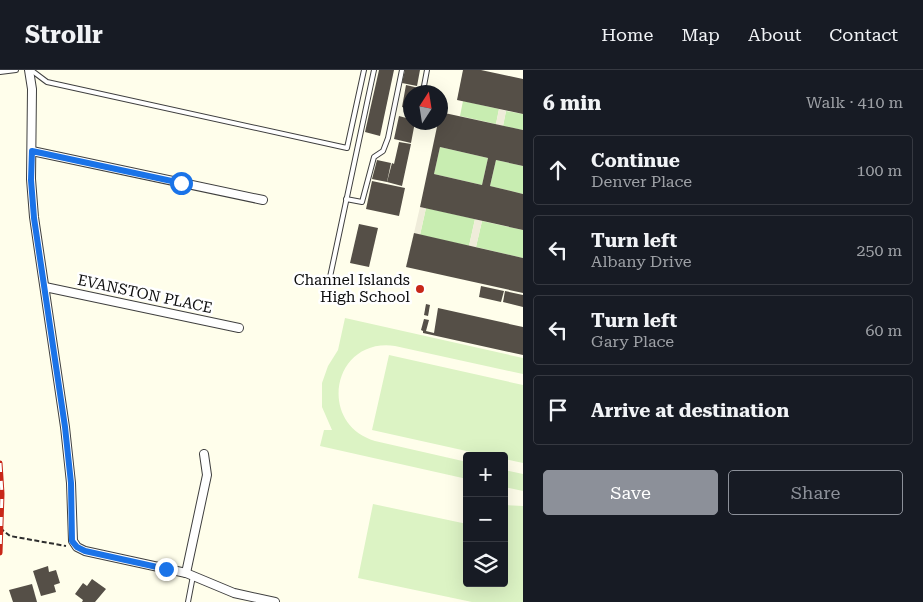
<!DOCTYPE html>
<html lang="en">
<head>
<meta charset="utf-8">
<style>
  :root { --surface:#171b24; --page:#242831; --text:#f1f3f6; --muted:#9ea1a6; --line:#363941; --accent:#8c9099 }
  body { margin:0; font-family:"Roboto Serif",serif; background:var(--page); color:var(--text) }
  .controls { position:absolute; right:15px; bottom:15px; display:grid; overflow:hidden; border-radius:5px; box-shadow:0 5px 20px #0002 }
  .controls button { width:45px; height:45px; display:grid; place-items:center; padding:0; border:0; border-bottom:1px solid var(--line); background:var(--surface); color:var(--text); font:25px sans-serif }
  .compass { position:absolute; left:403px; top:15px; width:45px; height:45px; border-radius:50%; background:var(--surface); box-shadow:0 5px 20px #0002; rotate:12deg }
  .stop { position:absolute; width:15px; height:15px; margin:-11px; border:4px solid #1a73e8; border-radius:50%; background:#fff }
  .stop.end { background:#1a73e8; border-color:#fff; box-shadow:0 1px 5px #0008 }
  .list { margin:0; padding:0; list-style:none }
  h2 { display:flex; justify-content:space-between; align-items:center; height:65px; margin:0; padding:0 20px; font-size:21px }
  h2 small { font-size:16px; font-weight:400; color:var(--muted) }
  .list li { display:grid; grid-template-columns:32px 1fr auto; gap:15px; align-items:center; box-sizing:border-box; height:70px; margin:0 10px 10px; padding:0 10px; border:1px solid var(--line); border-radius:5px }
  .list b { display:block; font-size:19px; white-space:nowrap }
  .list p { margin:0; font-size:16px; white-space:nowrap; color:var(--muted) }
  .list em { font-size:16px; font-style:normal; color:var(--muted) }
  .actions { display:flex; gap:10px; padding:15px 20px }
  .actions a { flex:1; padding:11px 0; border:1px solid var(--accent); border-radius:5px; text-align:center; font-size:18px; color:var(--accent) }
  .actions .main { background:var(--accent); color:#fff }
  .icon { flex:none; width:28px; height:28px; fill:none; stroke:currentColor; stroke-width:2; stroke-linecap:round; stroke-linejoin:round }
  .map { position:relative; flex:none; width:523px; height:532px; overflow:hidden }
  header { display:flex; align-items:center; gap:30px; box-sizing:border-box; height:70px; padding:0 25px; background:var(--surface); border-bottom:1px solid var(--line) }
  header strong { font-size:24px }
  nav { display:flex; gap:28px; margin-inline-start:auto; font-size:18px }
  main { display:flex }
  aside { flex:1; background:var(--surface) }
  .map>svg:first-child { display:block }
  .green { fill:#c8edb1 }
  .pitch { fill:#dcf3c4 }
  .plaza { fill:#efecda }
  .building { fill:#554f47; fill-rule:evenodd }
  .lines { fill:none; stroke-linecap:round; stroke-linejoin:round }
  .lane-casing { stroke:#3f3f3f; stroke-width:6 }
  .street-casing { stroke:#3f3f3f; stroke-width:10 }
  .path { stroke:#2e2e2e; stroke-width:2; stroke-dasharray:5 2.5; stroke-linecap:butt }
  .lane { stroke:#fff; stroke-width:4 }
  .street { stroke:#fff; stroke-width:8 }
  .rail-casing { stroke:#c82718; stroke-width:5 }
  .rail { stroke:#fff; stroke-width:3; stroke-dasharray:9; stroke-linecap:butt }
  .route { stroke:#1a73e8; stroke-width:6 }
  .poi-dot { fill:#c82718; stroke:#fff; stroke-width:2 }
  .labels { text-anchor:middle; stroke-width:5; stroke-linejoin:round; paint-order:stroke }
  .poi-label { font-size:15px; fill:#0c0c0c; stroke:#fff; text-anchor:end }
  .street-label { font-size:15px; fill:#0c0c0c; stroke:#fff }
</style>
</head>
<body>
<header>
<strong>Strollr</strong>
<nav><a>Home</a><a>Map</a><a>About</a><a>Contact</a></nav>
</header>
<main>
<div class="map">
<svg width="523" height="532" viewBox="0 0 523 532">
  <rect width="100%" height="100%" fill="#fffeeb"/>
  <g class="green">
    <path d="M 463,31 L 499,39 L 496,54 L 460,46 Z"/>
    <path d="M 506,41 L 523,44 L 523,60 L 503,56 Z"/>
    <path d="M 440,77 L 488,88 L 482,115 L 434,104 Z"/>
    <path d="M 496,90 L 523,96 L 523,124 L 490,116 Z"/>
    <path d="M 426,138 L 475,149 L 469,176 L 420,165 Z"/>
    <path d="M 482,151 L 523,160 L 523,188 L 476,177 Z"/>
  </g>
  <g class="pitch">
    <path d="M 345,248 L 523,288 L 523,304 L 395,276 C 333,267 316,353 375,371 L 467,392 L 467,409 L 320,376 L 324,360 L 332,360 L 322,337 L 322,313 L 328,296 L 338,280 Z"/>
    <path d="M 389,285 L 523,315 L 523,393 L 504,389 L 504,386 L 489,386 L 372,360 Z"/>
    <path d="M 504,400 L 523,404 L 523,421 L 504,417 Z"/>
    <path d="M 373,434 L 467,454 L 467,513 L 504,513 L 504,435 L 523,436 L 523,532 L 472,532 L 358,508 Z"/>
  </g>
  <g class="plaza">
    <path d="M 499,39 L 506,41 L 503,56 L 496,54 Z"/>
    <path d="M 420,137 L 426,138 L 420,165 L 414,163 Z"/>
    <path d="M 475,149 L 482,151 L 476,177 L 469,176 Z"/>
  </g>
  <g class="building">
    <path d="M 379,0 L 394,0 L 380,66 L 365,62 Z"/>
    <path d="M 405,0 L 420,0 L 417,16 L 402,13 Z"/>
    <path d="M 463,0 L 481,0 L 523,9 L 523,44 L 457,30 Z"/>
    <path d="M 406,15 L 423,19 L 423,22 L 410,22 L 410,39 L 402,37 Z"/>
    <path d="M 440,42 L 523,60 L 523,96 L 496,90 L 490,116 L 523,124 L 523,160 L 420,137 L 438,52 L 440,52 ZM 440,77 L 488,88 L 482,115 L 434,104 Z"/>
    <path d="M 399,46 L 410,49 L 410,52 L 415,52 L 411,73 L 394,69 Z"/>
    <path d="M 399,72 L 411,74 L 402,116 L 387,112 L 392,93 L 394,94 Z"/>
    <path d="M 377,90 L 391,93 L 387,112 L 372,109 Z"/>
    <path d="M 372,111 L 405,118 L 399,146 L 366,139 Z"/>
    <path d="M 359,154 L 378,158 L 369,197 L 350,193 Z"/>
    <path d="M 414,163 L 523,188 L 523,223 L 406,197 Z"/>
    <path d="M 481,216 L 504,221 L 501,232 L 479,227 Z"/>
    <path d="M 505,221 L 523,225 L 523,237 L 503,232 Z"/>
    <path d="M 426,234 L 430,235 L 428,246 L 424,245 Z"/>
    <path d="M 438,238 L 523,257 L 523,285 L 423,263 L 423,261 L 421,260 L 424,249 L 429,250 L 426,261 L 434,263 Z"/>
    <path d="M 48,496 L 49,502 L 56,500 L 60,513 L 54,515 L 56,522 L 41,526 L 33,501 Z"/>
    <path d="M 92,509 L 106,519 L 95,532 L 82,532 L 83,530 L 75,524 L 83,513 L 87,516 Z"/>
    <path d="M 32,514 L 37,532 L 13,532 L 9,520 Z"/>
  </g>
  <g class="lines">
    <defs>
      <g id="lane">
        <path d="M 31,0 L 47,12 L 347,78 L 364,0"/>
        <path d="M 0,2 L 16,0"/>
        <path d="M 424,16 L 427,0"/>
        <path d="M 346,129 L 362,132 L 374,87 L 383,81 L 388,68 L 402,0"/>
        <path d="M 330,207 L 374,0"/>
        <path d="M 188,532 L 193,506"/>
      </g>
      <g id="street">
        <path d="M 29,0 L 32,19 L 31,109 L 34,147 L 65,357 L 71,413 L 73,471 L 77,477 L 85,481 L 186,503 L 234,523 L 275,532"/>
        <path d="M 32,81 L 263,130"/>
        <path d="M 45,217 L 239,258"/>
        <path d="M 186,503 L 207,405 L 204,384"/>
      </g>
    </defs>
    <use href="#lane" class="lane-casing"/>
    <use href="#street" class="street-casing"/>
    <path class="path" d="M 0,458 L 10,466 L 66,476"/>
    <use href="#lane" class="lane"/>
    <use href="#street" class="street"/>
    <defs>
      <path id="rail" d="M 0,393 L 2,424 L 0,483"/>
    </defs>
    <use href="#rail" class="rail-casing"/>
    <use href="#rail" class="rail"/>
  </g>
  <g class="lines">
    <path class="route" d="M 166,499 L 85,481 L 77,477 L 72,471 L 71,413 L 65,357 L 34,148 L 31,110 L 32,81 L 181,113"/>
  </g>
  <circle class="poi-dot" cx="420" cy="219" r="5"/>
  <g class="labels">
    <g class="poi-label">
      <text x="410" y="215">Channel Islands<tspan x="410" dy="17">High School</tspan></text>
    </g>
    <g class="street-label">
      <text transform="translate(145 224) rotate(12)" y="5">EVANSTON PLACE</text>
    </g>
  </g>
</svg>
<div class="controls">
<button>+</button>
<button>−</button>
<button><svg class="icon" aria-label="layers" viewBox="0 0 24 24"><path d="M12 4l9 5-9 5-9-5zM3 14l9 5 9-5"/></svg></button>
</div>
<svg class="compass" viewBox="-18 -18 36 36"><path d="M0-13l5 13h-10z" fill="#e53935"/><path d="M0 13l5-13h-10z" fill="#9ea1a6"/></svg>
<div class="stop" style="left:181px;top:113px"></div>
<div class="stop end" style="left:166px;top:499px"></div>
</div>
<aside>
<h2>6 min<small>Walk · 410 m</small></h2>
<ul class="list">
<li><svg class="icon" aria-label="ahead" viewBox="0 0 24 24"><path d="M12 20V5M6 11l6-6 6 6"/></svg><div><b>Continue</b><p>Denver Place</p></div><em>100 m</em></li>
<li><svg class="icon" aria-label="left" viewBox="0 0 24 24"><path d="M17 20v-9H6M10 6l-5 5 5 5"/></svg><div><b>Turn left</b><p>Albany Drive</p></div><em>250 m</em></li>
<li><svg class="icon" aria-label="left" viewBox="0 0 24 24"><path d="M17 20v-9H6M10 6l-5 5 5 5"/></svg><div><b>Turn left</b><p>Gary Place</p></div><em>60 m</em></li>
<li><svg class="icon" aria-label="arrive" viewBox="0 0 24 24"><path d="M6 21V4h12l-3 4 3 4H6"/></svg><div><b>Arrive at destination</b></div></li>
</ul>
<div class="actions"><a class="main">Save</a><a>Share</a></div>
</aside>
</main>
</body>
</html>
